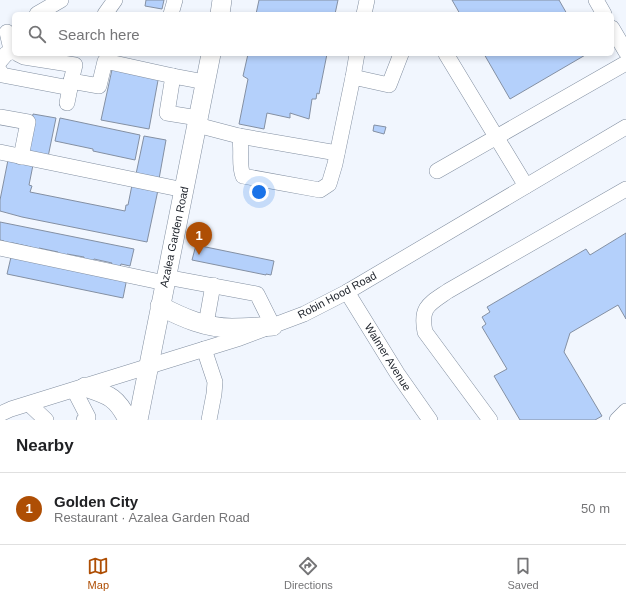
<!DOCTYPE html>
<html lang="en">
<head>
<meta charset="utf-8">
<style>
  :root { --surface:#fff; --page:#f6f6f6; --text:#202124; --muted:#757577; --line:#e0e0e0; --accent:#ae4e04 }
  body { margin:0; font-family:Arial,sans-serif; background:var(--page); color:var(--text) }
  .you { position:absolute; left:259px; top:192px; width:14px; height:14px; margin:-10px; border:3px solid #fff; border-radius:50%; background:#1a73e8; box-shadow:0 0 0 6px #1a73e833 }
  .badge { display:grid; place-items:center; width:26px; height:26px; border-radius:50%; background:var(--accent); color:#fff; font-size:13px; font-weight:700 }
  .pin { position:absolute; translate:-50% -33px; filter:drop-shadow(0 1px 2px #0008) }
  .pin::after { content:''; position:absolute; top:21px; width:14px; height:12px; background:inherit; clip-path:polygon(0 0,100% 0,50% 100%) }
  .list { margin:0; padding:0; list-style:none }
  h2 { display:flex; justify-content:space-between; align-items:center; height:52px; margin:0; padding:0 16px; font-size:17px }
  h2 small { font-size:13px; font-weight:400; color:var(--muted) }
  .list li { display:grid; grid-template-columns:26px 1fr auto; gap:12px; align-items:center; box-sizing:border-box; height:72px; padding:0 16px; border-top:1px solid var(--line) }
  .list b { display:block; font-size:15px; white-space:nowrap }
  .list p { margin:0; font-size:13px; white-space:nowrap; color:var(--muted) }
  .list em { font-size:13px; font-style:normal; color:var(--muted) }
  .icon { flex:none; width:22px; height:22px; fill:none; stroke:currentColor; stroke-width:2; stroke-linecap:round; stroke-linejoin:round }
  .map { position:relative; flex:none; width:626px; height:420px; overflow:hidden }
  .search { position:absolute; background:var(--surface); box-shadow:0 2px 6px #0003; left:12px; right:12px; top:12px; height:44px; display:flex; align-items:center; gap:10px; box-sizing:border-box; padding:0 14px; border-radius:6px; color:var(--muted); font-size:15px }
  .sheet { height:124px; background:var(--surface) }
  nav { display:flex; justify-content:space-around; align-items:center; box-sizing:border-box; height:56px; border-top:1px solid var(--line); background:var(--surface); font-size:11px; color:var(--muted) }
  nav a { display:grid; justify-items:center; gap:2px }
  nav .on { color:var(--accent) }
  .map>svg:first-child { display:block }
  .building { fill:#b4d0fb; stroke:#8490a3 }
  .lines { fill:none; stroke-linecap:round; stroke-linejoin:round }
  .minor-casing { stroke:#828fa1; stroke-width:16 }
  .major-casing { stroke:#828fa1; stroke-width:20 }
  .minor { stroke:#fff; stroke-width:15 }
  .major { stroke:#fff; stroke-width:19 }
  .labels { text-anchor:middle; stroke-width:3.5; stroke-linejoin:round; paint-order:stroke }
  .street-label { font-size:11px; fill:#1c2129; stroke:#fff }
</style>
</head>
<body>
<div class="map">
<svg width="626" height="420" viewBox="0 0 626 420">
  <rect width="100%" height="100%" fill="#f1f6fe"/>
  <g class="building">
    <path d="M 146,0 L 164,0 L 162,9 L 145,6 Z"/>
    <path d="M 259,0 L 338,0 L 335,14 L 256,14 Z"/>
    <path d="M 452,0 L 559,0 L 567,14 L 460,14 Z"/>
    <path d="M 248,54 L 327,54 L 319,94 L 317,93 L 316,99 L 312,99 L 309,119 L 290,113 L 290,118 L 267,113 L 264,129 L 239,124 L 248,79 L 243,76 Z"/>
    <path d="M 484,54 L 587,54 L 510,99 Z"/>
    <path d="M 113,65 L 159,75 L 149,129 L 101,120 Z"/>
    <path d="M 33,114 L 56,118 L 48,157 L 26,152 Z"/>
    <path d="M 60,118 L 140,135 L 135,160 L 93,151 L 93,149 L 55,141 Z"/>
    <path d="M 374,125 L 386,127 L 384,134 L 373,131 Z"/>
    <path d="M 144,136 L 166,140 L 159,179 L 136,174 Z"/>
    <path d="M 8,160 L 33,165 L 29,185 L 32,186 L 30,192 L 125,211 L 126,205 L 128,205 L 132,185 L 158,190 L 147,242 L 22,217 L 0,211 L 0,200 Z"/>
    <path d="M 0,222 L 134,249 L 130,266 L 121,264 L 120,267 L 111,265 L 112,263 L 94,259 L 93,262 L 84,260 L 84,257 L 67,254 L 66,256 L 57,255 L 58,252 L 39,248 L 39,251 L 30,249 L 31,247 L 13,243 L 4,244 L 4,241 L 0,240 Z"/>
    <path d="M 626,233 L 626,319 L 618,305 L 570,333 L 564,352 L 602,416 L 595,420 L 520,420 L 494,376 L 507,369 L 482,327 L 486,324 L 482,317 L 490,312 L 487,307 L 586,249 L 590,255 Z"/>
    <path d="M 196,245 L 274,261 L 271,275 L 266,274 L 266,275 L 192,260 Z"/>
    <path d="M 11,257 L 127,278 L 123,298 L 7,274 Z"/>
  </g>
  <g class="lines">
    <defs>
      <g id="minor">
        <path d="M 596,0 L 604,14"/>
        <path d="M 37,14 L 61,0"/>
        <path d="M 105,14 L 115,0"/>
        <path d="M 171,14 L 175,0"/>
        <path d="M 364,14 L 367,0"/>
        <path d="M 612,28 L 626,52"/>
        <path d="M 7,32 L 10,45 L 14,52"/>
        <path d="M 18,54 L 24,57 L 75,65 L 71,81 L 99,86 L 105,61 L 173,76"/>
        <path d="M 446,54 L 526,186"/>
        <path d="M 0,61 L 6,54 L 13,51"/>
        <path d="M 0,71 L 2,75 L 70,88 L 71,81"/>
        <path d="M 353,77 L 357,54"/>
        <path d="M 67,103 L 70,88"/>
        <path d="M 0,117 L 28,122 L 21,157"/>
        <path d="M 198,118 L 167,113 L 173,76 L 205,82"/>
        <path d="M 197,125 L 239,136 C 243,149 238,163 243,176 L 320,190 L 329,184 L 335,164 L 353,77 L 389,85 L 401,54"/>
        <path d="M 239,136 L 337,153"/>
        <path d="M 0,152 L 184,190"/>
        <path d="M 437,171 L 626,63"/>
        <path d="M 0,248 L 165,283"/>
        <path d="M 166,277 L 257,294 L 273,326"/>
        <path d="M 347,292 L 397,373 L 430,420"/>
        <path d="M 206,324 L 213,285"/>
        <path d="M 204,349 L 215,382 L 214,394 L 209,420"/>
        <path d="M 74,390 L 88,417 L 84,420"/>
        <path d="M 29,404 L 46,420"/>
        <path d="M 0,414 L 11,409 L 240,338 L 304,314 L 347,292 L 626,127"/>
        <path d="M 490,420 L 425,332 C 420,307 429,304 448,291 L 626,189"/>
        <path d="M 617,420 L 626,411"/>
      </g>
      <g id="major">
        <path d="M 220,14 L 222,0"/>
        <path d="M 160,306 C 183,318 206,328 232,328 C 246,328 259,327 273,326"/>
        <path d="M 85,387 C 108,395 116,396 128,420"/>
        <path d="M 138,420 L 211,54"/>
      </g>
    </defs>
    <use href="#minor" class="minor-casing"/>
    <use href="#major" class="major-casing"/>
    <use href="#minor" class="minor"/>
    <use href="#major" class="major"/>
  </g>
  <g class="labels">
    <g class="street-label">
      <text transform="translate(174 237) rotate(-78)" y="4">Azalea Garden Road</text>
      <text transform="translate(337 295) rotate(-28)" y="4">Robin Hood Road</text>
      <text transform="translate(388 357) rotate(58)" y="4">Walmer Avenue</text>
    </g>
  </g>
</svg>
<div class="you"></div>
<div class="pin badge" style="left:199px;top:255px">1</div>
<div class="search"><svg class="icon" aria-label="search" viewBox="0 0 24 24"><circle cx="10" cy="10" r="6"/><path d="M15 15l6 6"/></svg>Search here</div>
</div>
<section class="sheet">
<h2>Nearby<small></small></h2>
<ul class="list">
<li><span class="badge">1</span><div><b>Golden City</b><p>Restaurant · Azalea Garden Road</p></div><em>50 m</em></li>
</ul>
</section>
<nav>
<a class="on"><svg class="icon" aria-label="map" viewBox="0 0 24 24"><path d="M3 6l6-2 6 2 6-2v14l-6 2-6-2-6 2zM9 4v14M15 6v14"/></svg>Map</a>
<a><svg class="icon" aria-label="directions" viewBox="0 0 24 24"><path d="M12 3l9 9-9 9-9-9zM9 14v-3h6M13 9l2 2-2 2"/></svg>Directions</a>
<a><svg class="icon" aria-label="saved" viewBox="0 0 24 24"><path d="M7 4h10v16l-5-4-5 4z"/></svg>Saved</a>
</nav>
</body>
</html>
